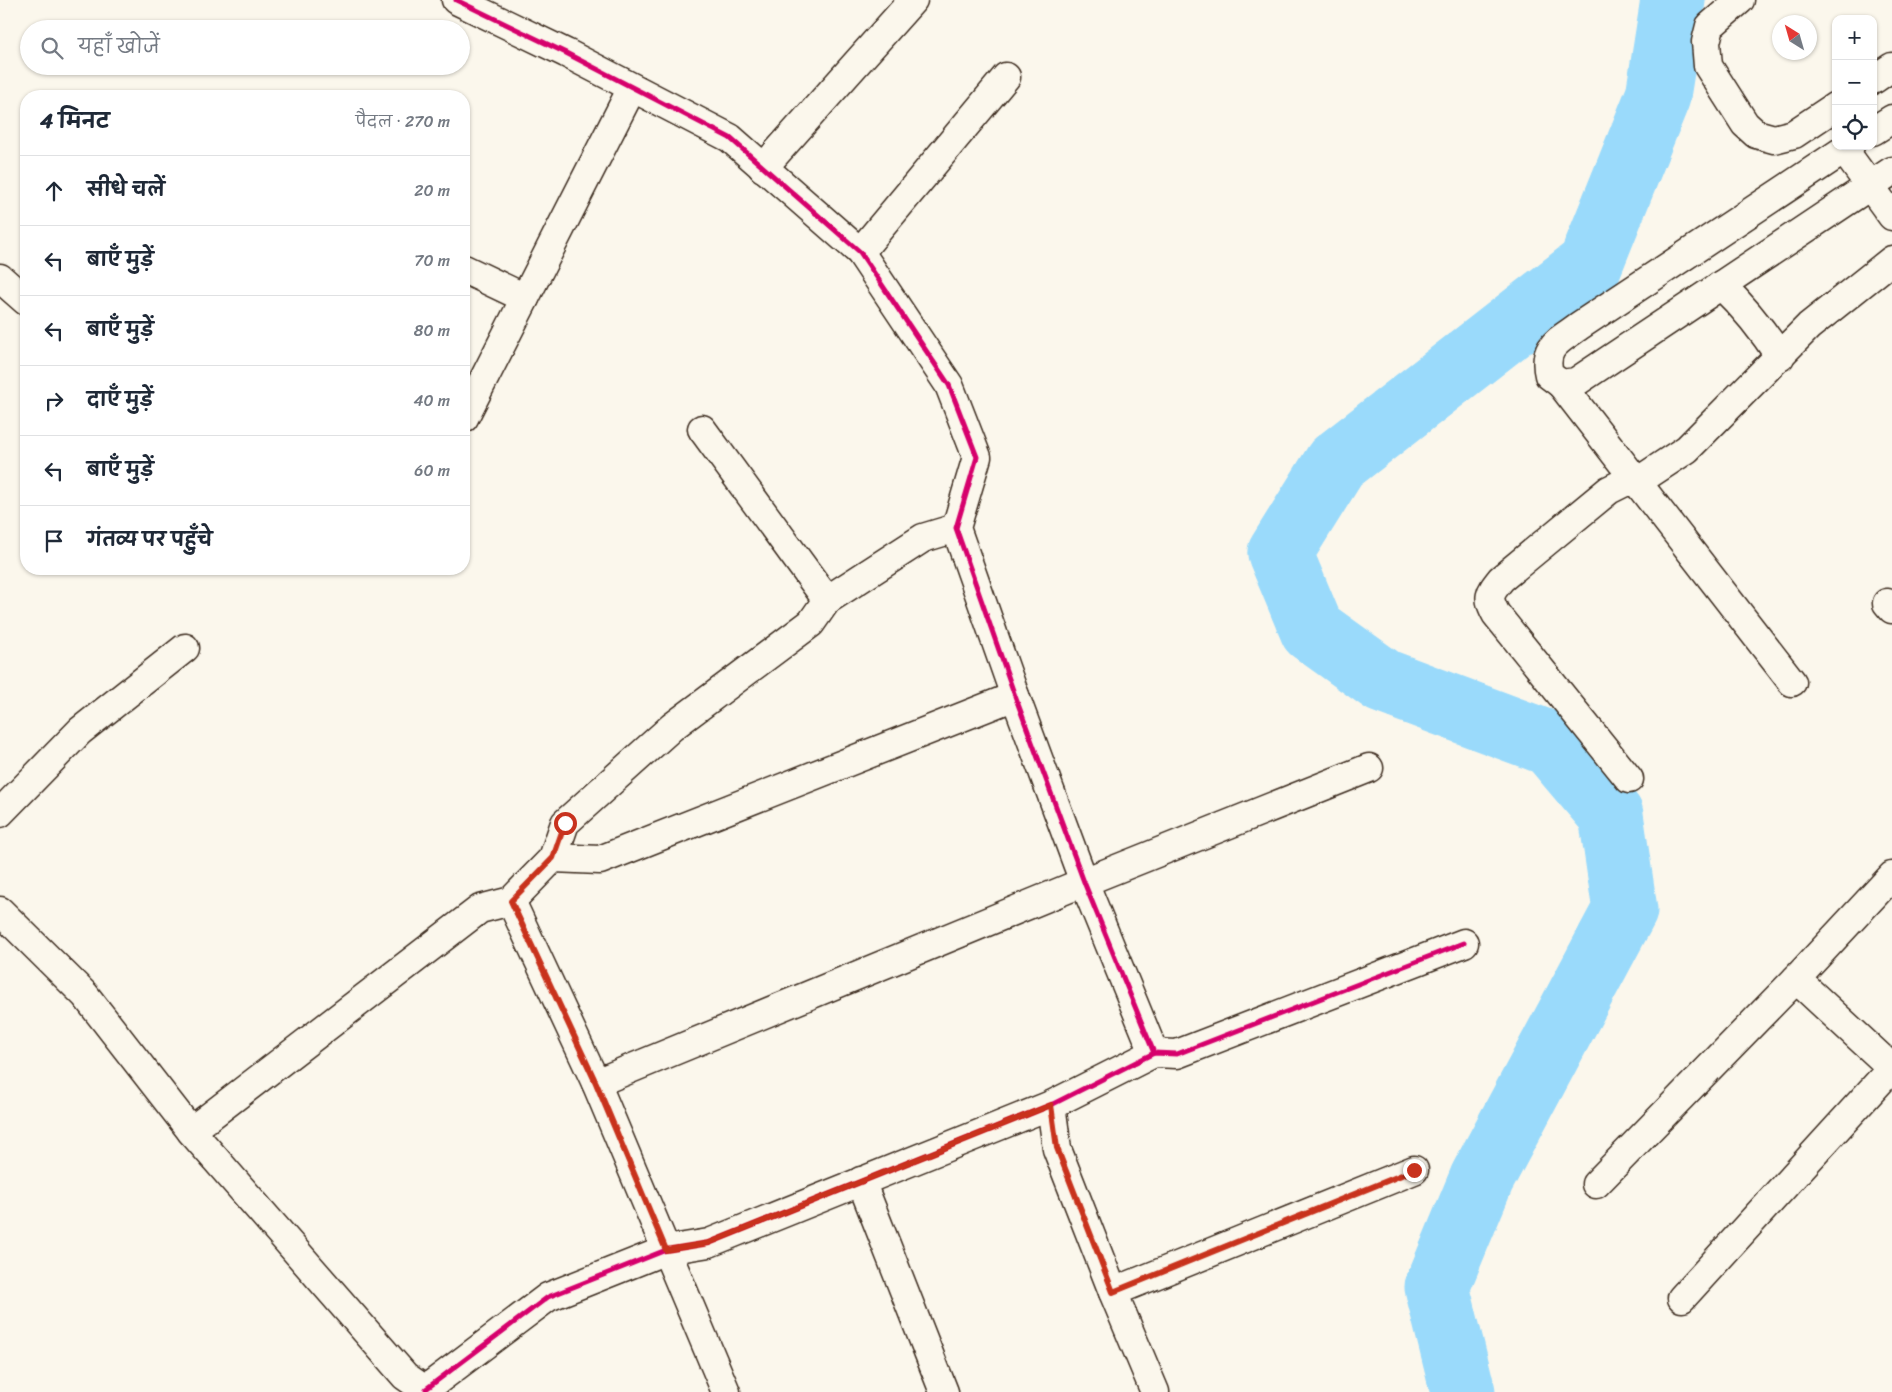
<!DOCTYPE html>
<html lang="hi">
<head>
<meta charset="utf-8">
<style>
  :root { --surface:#fff; --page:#f6f6f7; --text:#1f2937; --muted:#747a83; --line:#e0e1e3 }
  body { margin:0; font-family:Sriracha,"Playpen Sans Deva",sans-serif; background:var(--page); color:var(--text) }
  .controls { position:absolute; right:15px; top:15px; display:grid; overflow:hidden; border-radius:10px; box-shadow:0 1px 4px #0004 }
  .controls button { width:45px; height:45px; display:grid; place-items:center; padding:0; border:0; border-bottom:1px solid var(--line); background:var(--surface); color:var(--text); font:25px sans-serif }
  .compass { position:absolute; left:1772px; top:15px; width:45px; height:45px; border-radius:50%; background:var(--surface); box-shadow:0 1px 4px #0004; rotate:323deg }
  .stop { position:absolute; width:15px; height:15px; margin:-11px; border:4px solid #c8321e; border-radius:50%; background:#fff }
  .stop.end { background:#c8321e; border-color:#fff; box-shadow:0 1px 5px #0008 }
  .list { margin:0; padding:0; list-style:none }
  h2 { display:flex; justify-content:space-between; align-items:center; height:65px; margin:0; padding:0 20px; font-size:21px }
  h2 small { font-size:16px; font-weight:400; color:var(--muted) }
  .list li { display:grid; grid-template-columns:32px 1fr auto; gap:15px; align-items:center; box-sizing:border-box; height:70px; padding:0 20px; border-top:1px solid var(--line) }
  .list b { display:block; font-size:19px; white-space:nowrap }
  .list em { font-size:16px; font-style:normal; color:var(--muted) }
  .icon { flex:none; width:28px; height:28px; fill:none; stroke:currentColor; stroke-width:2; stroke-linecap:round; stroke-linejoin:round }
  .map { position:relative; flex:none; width:1892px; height:1392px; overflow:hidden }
  .search { position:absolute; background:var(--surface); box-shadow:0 1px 4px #0004; left:20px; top:20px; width:450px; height:55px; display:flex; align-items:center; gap:12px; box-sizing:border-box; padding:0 18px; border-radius:28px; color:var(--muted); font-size:19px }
  .panel { position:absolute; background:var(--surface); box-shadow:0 1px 4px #0004; left:20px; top:90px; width:450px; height:485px; border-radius:20px }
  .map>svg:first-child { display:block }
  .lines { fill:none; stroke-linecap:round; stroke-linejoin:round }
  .river { stroke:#9adafb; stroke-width:65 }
  .street-casing { stroke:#3b2a1e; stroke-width:31 }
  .street { stroke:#fbf7ec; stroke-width:28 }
  .cycleway-casing { stroke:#fbf7ec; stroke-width:8 }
  .cycleway { stroke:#d6006c; stroke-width:5 }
  .route { stroke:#c8321e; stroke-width:6 }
</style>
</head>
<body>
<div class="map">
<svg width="1892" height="1392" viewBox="0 0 1892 1392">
  <rect width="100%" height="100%" fill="#fbf7ec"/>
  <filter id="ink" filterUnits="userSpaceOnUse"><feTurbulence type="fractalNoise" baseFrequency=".02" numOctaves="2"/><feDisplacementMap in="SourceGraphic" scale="10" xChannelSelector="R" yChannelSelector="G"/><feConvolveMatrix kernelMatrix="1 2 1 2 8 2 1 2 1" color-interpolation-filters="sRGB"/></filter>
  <g filter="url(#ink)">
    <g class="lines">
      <path class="river" d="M 1463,1392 L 1437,1287 L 1482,1178 L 1625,910 L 1611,815 L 1551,744 L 1383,681 L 1312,630 L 1280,553 L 1336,463 L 1590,265 L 1658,96 L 1673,0"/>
      <defs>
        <g id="street">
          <path d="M 456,0 L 566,53 L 730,138 L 860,252 L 949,385 L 977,457 L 956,528 L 1015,696 L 1084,882 L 1154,1053"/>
          <path d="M 1740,0 L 1710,26 L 1706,42 L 1708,66 L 1745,124 L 1756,134 L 1774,139 L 1794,134 L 1836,106"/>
          <path d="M 1873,80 L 1892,67"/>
          <path d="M 1873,131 L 1892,119"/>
          <path d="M 1850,146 L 1579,326 C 1559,341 1542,346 1549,375 L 1561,384 L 1576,382 L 1892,171"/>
          <path d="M 1844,150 L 1892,216"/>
          <path d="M 763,168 L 913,0"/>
          <path d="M 860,252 L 1006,77"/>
          <path d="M 464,269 L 525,298"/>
          <path d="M 0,278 L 26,301"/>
          <path d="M 1721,285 C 1745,308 1762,329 1780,357"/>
          <path d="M 1561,384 L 1792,682"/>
          <path d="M 464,418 L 632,88"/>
          <path d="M 702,429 L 827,600"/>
          <path d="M 1887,603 L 1892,609"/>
          <path d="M 1629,779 L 1496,614 C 1487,597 1489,594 1501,579 L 1609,490 L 1625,482 L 1637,482 L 1687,449 L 1809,326 L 1892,260"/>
          <path d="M 0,813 L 80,731 L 185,648"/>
          <path d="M 553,858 L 600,860 L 1015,696"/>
          <path d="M 511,901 L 596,1083 L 726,1392"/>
          <path d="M 0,911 L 85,995 L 191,1131 L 405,1376 L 428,1392"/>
          <path d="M 1796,979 L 1892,1068"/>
          <path d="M 596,1083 L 1084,882 L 1369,768"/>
          <path d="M 1051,1105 L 1057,1149 L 1113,1292 L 1155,1392"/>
          <path d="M 191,1131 L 480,909 L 511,901 L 553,858 L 565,823 L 672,727 L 811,623 L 827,600 L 923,538 L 956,528"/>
          <path d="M 861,1181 L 944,1392"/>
          <path d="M 1596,1184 L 1796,979 L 1892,876"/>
          <path d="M 1113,1292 L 1414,1170"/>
          <path d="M 1682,1298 L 1892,1068"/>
          <path d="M 426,1389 L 548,1297 L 666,1250 L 709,1243 L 1051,1105 L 1154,1053 L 1177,1054 L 1464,943"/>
        </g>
      </defs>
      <use href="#street" class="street-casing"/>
      <use href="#street" class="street"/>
      <defs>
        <g id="cycleway">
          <path d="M 456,0 L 566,53 L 730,138 L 860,252 L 949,385 L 977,457 L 956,528 L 1015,696 L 1084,882 L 1154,1053"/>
          <path d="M 426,1389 L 548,1297 L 666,1250 L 709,1243 L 1051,1105 L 1154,1053 L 1177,1054 L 1464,943"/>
        </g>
      </defs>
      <use href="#cycleway" class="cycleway-casing"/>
      <use href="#cycleway" class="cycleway"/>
    </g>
  </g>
  <g class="lines" filter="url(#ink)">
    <path class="route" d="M 565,823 L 553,858 L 511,901 L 596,1083 L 666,1250 L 709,1243 L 1051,1105 L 1057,1148 L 1113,1292 L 1414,1170"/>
  </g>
</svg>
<div class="controls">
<button>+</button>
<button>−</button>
<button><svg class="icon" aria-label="locate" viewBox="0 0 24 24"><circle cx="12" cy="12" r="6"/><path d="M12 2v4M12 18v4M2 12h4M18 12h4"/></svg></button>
</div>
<svg class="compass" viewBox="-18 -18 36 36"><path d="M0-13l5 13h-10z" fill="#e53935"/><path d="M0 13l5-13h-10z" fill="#747a83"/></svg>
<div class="stop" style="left:565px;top:823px"></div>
<div class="stop end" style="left:1414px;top:1170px"></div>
<div class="search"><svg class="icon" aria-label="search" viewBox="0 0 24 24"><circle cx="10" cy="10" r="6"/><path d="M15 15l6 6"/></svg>यहाँ खोजें</div>
<section class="panel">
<h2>4 मिनट<small>पैदल · 270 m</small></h2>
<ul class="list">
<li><svg class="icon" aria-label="ahead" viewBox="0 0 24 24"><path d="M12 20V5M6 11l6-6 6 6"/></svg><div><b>सीधे चलें</b></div><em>20 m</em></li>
<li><svg class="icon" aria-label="left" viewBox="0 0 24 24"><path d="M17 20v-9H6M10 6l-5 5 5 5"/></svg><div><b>बाएँ मुड़ें</b></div><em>70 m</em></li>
<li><svg class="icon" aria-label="left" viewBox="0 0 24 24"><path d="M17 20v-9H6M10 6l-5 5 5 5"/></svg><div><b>बाएँ मुड़ें</b></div><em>80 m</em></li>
<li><svg class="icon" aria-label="right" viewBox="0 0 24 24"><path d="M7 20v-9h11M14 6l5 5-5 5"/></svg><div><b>दाएँ मुड़ें</b></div><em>40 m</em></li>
<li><svg class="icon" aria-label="left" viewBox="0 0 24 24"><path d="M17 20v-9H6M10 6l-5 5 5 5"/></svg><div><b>बाएँ मुड़ें</b></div><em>60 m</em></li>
<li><svg class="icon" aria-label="arrive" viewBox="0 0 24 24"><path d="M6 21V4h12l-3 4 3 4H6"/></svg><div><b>गंतव्य पर पहुँचे</b></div></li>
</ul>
</section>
</div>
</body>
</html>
